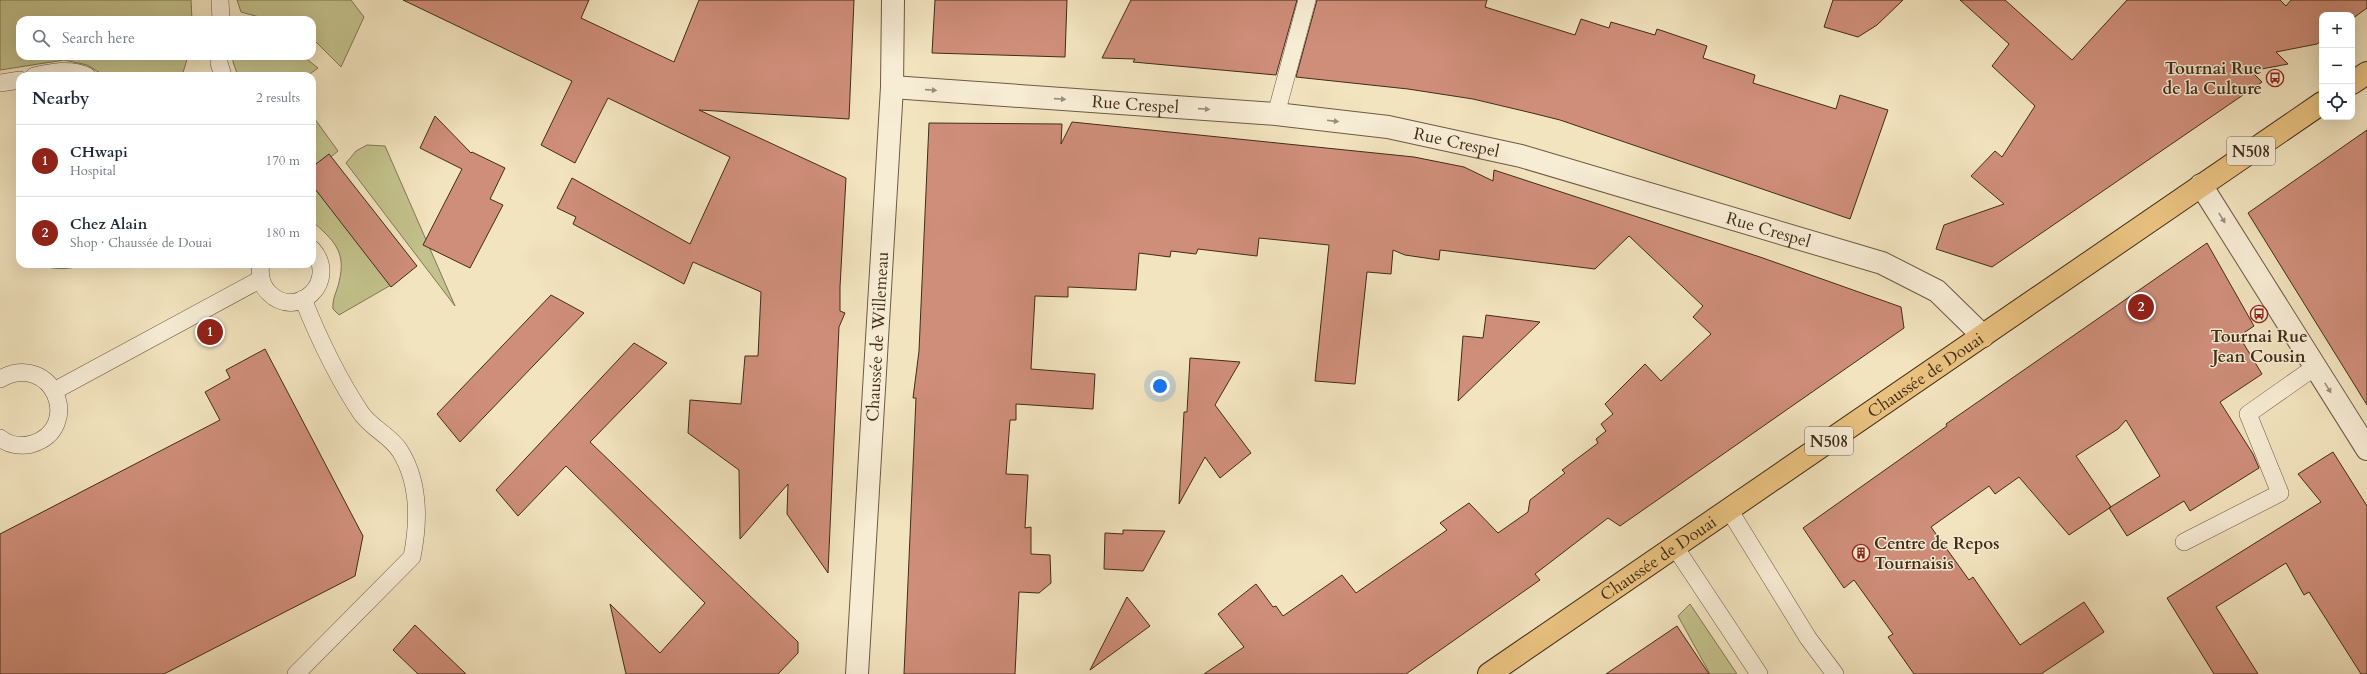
<!DOCTYPE html>
<html lang="en">
<head>
<meta charset="utf-8">
<style>
  :root { --surface:#fff; --page:#f2f2f3; --text:#1f2937; --muted:#747a83; --line:#e0e1e3; --accent:#8f2418 }
  body { margin:0; font-family:Cardo,serif; background:var(--page); color:var(--text) }
  .controls { position:absolute; right:12px; top:12px; display:grid; overflow:hidden; border-radius:8px; box-shadow:0 4px 16px #0002 }
  .controls button { width:36px; height:36px; display:grid; place-items:center; padding:0; border:0; border-bottom:1px solid var(--line); background:var(--surface); color:var(--text); font:20px sans-serif }
  .you { position:absolute; left:1160px; top:386px; width:14px; height:14px; margin:-10px; border:3px solid #fff; border-radius:50%; background:#1a73e8; box-shadow:0 0 0 6px #1a73e833 }
  .badge { display:grid; place-items:center; width:26px; height:26px; border-radius:50%; background:var(--accent); color:#fff; font-size:13px; font-weight:700 }
  .pin { position:absolute; translate:-50% -50%; border:2px solid #fff; box-shadow:0 1px 4px #0006 }
  .list { margin:0; padding:0; list-style:none }
  h2 { display:flex; justify-content:space-between; align-items:center; height:52px; margin:0; padding:0 16px; font-size:17px }
  h2 small { font-size:13px; font-weight:400; color:var(--muted) }
  .list li { display:grid; grid-template-columns:26px 1fr auto; gap:12px; align-items:center; box-sizing:border-box; height:72px; padding:0 16px; border-top:1px solid var(--line) }
  .list b { display:block; font-size:15px; white-space:nowrap }
  .list p { margin:0; font-size:13px; white-space:nowrap; color:var(--muted) }
  .list em { font-size:13px; font-style:normal; color:var(--muted) }
  .icon { flex:none; width:22px; height:22px; fill:none; stroke:currentColor; stroke-width:2; stroke-linecap:round; stroke-linejoin:round }
  .map { position:relative; flex:none; width:2367px; height:674px; overflow:hidden }
  .search { position:absolute; background:var(--surface); box-shadow:0 4px 16px #0002; left:16px; top:16px; width:300px; height:44px; display:flex; align-items:center; gap:10px; box-sizing:border-box; padding:0 14px; border-radius:12px; color:var(--muted); font-size:15px }
  .panel { position:absolute; background:var(--surface); box-shadow:0 4px 16px #0002; left:16px; top:72px; width:300px; height:196px; border-radius:12px }
  .map>svg:first-child { display:block }
  .green { fill:#c3c28c; stroke:#827752 }
  .building { fill:#cf8e7a; stroke:#412c17 }
  .lines { fill:none; stroke-linecap:round; stroke-linejoin:round }
  .service-casing { stroke:#6d5a41; stroke-width:18 }
  .minor-casing { stroke:#6d5a41; stroke-width:24 }
  .tertiary-casing { stroke:#6d5a41; stroke-width:24 }
  .primary-casing { stroke:#412c17; stroke-width:24 }
  .service { stroke:#f7edd5; stroke-width:17 }
  .minor { stroke:#f7edd5; stroke-width:22 }
  .tertiary { stroke:#f7edd5; stroke-width:22 }
  .primary { stroke:#e9c280; stroke-width:22 }
  .oneway { fill:#9c8c76 }
  .labels { text-anchor:middle; stroke-width:3; stroke-linejoin:round; paint-order:stroke }
  .shield { fill:#f7edd5; stroke:#786650; stroke-width:1 }
  .shield-label { font-size:16px; font-weight:bold; fill:#412c17 }
  .poi-label { font-size:17px; font-weight:bold; fill:#412c17; stroke:#f7edd5; text-anchor:end }
  .street-label { font-size:17px; fill:#412c17; stroke:#f7edd5 }
</style>
</head>
<body>
<div class="map">
<svg width="2367" height="674" viewBox="0 0 2367 674">
  <rect width="100%" height="100%" fill="#f2e4bf"/>
  <filter id="stains"><feTurbulence type="fractalNoise" baseFrequency=".005" numOctaves="4"/><feColorMatrix values="0 0 0 0 .2 0 0 0 0 .09 0 0 0 0 .02 0 0 0 .5 -.17"/></filter>
  <radialGradient id="worn" r=".72"><stop offset=".6" stop-color="#630" stop-opacity="0"/><stop offset="1" stop-color="#630" stop-opacity=".3"/></radialGradient>
  <g class="green">
    <path d="M 0,0 L 191,0 L 192,20 L 20,20 L 20,56 L 188,56 L 182,76 L 105,76 L 87,65 L 64,60 L 0,70 Z"/>
    <path d="M 237,0 L 351,0 L 364,17 L 341,67 L 312,38 L 312,20 L 270,20 L 241,12 Z"/>
    <path d="M 233,56 L 303,56 L 318,68 L 307,76 L 238,76 L 233,62 Z"/>
    <path d="M 312,115 L 338,151 L 312,173 Z"/>
    <path d="M 367,145 L 385,146 L 455,306 L 346,163 L 356,151 Z"/>
    <path d="M 312,184 L 391,285 L 339,315 L 333,309 C 332,298 337,292 339,282 C 347,251 333,240 312,221 Z"/>
    <path d="M 34,264 L 82,264 C 67,272 50,268 34,264 Z"/>
    <path d="M 1690,604 L 1737,674 L 1710,674 L 1678,616 Z"/>
  </g>
  <g class="building">
    <path d="M 403,0 L 589,0 L 581,18 L 674,62 L 699,0 L 854,0 L 849,119 L 699,110 L 846,178 L 840,287 L 840,311 L 845,313 L 839,327 L 828,573 L 787,514 L 788,484 L 740,539 L 739,470 L 688,433 L 690,400 L 741,404 L 745,356 L 758,356 L 761,292 L 693,262 L 684,284 L 573,224 L 576,217 L 557,208 L 572,178 L 690,244 L 730,157 L 608,98 L 575,163 L 541,145 L 572,81 Z"/>
    <path d="M 935,0 L 1067,0 L 1065,57 L 932,53 Z"/>
    <path d="M 1131,0 L 1297,0 L 1276,75 L 1133,62 L 1135,59 L 1102,58 Z"/>
    <path d="M 1317,0 L 1487,0 L 1485,7 L 1575,35 L 1581,19 L 1609,28 L 1611,22 L 1655,35 L 1657,29 L 1707,46 L 1703,58 L 1755,75 L 1753,83 L 1836,109 L 1840,95 L 1888,110 L 1850,219 L 1560,120 L 1532,113 L 1473,99 L 1408,89 L 1296,77 Z"/>
    <path d="M 1833,0 L 1903,0 L 1877,25 L 1858,37 L 1824,27 Z"/>
    <path d="M 1960,0 L 2005,0 L 2072,60 L 2127,0 L 2280,0 L 2286,6 L 2291,0 L 2367,0 L 2367,8 L 2352,19 L 2352,15 L 2322,15 L 2322,40 L 2317,44 L 2276,52 L 2288,64 L 2251,71 L 2262,82 L 1992,267 L 1936,249 L 1944,225 L 2004,204 L 1971,176 L 1995,151 L 2002,157 L 2035,106 L 1992,66 L 2009,44 Z"/>
    <path d="M 435,116 L 471,153 L 472,152 L 505,168 L 490,199 L 503,205 L 470,268 L 423,245 L 462,169 L 420,148 Z"/>
    <path d="M 1072,122 L 1414,157 L 1464,167 L 1493,181 L 1494,170 L 1760,257 L 1901,307 L 1904,328 L 1620,526 L 1608,518 L 1535,574 L 1540,580 L 1406,674 L 1204,674 L 1244,647 L 1218,614 L 1256,584 L 1273,607 L 1276,606 L 1283,616 L 1342,575 L 1356,593 L 1447,530 L 1440,523 L 1469,503 L 1498,533 L 1528,512 L 1530,500 L 1565,473 L 1562,470 L 1598,443 L 1596,439 L 1606,431 L 1601,424 L 1613,414 L 1605,404 L 1645,364 L 1661,381 L 1711,334 L 1693,317 L 1703,306 L 1629,236 L 1595,269 L 1440,250 L 1439,260 L 1405,255 L 1393,250 L 1391,274 L 1367,272 L 1355,384 L 1315,381 L 1329,245 L 1259,238 L 1257,256 L 1198,249 L 1196,254 L 1171,251 L 1170,257 L 1139,253 L 1136,290 L 1068,287 L 1068,297 L 1035,296 L 1031,369 L 1095,374 L 1093,409 L 1016,404 L 1016,420 L 1010,420 L 1006,474 L 1028,475 L 1025,528 L 1031,527 L 1031,554 L 1050,555 L 1051,583 L 1039,593 L 1019,592 L 1015,674 L 904,674 L 916,398 L 913,398 L 919,351 L 929,123 L 1062,124 L 1061,144 Z"/>
    <path d="M 2367,130 L 2367,405 L 2248,213 Z"/>
    <path d="M 329,154 L 417,266 L 391,287 L 312,185 L 312,167 Z"/>
    <path d="M 2207,243 L 2254,326 L 2239,336 L 2262,374 L 2220,402 L 2253,454 L 2259,468 L 2190,511 L 2184,501 L 2127,536 L 2109,508 L 2160,476 L 2126,420 L 2118,429 L 2076,456 L 2111,507 L 2069,535 L 2019,477 L 1995,494 L 1989,486 L 1931,527 L 1969,580 L 1973,577 L 2020,645 L 2084,602 L 2104,632 L 2041,674 L 1914,674 L 1888,637 L 1893,634 L 1854,580 L 1844,588 L 1803,528 L 1947,426 L 1946,424 Z"/>
    <path d="M 551,295 L 584,313 L 460,442 L 437,414 Z"/>
    <path d="M 1486,315 L 1540,322 L 1458,401 L 1463,336 L 1483,338 Z"/>
    <path d="M 634,343 L 667,363 L 590,442 L 798,642 L 798,653 L 778,674 L 626,674 L 610,604 L 660,653 L 705,603 L 566,466 L 518,516 L 496,490 Z"/>
    <path d="M 265,349 L 363,536 L 355,576 L 164,674 L 0,674 L 0,534 L 220,420 L 205,392 L 230,378 L 226,370 Z"/>
    <path d="M 1190,358 L 1240,362 L 1215,405 L 1251,453 L 1220,478 L 1205,457 L 1179,504 L 1184,412 L 1187,412 Z"/>
    <path d="M 2333,452 L 2367,506 L 2367,674 L 2361,674 L 2309,592 L 2304,595 L 2286,563 L 2216,607 L 2258,674 L 2214,674 L 2167,598 L 2321,502 L 2298,474 Z"/>
    <path d="M 1123,530 L 1165,531 L 1143,571 L 1104,569 L 1105,533 L 1123,534 Z"/>
    <path d="M 1127,597 L 1150,626 L 1090,670 Z"/>
    <path d="M 415,625 L 466,674 L 418,674 L 393,650 Z"/>
    <path d="M 1677,626 L 1709,674 L 1606,674 Z"/>
  </g>
  <g class="lines">
    <defs>
      <g id="service">
        <path d="M 220,0 L 221,20"/>
        <path d="M 219,56 L 219,63 L 223,76"/>
        <path d="M 34,76 C 52,72 70,68 87,76"/>
        <path d="M 0,83 L 20,80"/>
        <path d="M 1276,114 L 1307,0"/>
        <path d="M 261,264 C 259,275 261,285 269,293 C 297,321 340,281 312,249"/>
        <path d="M 0,379 C 53,350 84,428 32,444 C 21,447 9,445 0,438"/>
        <path d="M 54,391 L 261,279"/>
        <path d="M 1728,508 L 1808,638 L 1835,674"/>
        <path d="M 2184,542 L 2280,493 L 2248,414 L 2315,367"/>
        <path d="M 1675,547 L 1759,674"/>
        <path d="M 296,674 L 412,557 C 419,522 420,483 400,451 C 391,436 371,428 361,413 C 337,377 319,339 303,299"/>
      </g>
      <g id="minor">
        <path id="s1" d="M 892,87 L 1276,114 L 1388,127 L 1521,156 L 1882,263 L 1937,291 L 1983,336"/>
        <path d="M 2201,185 L 2367,449"/>
      </g>
      <g id="tertiary">
        <path id="s2" d="M 857,674 L 892,87 L 893,0"/>
      </g>
      <g id="primary">
        <path d="M 2352,83 L 2367,73"/>
        <path id="s3" d="M 1489,674 L 2322,103"/>
      </g>
    </defs>
    <use href="#service" class="service-casing"/>
    <use href="#minor" class="minor-casing"/>
    <use href="#tertiary" class="tertiary-casing"/>
    <use href="#primary" class="primary-casing"/>
    <use href="#service" class="service"/>
    <use href="#minor" class="minor"/>
    <use href="#tertiary" class="tertiary"/>
    <use href="#primary" class="primary"/>
  </g>
  <defs><path id="oneway-solid" d="M-6-.8H1V-3.2L6.5 0L1 3.2V.8H-6Z"/></defs>
  <g class="oneway">
    <use href="#oneway-solid" transform="translate(931 90) rotate(4)"/>
    <use href="#oneway-solid" transform="translate(1060 99) rotate(4)"/>
    <use href="#oneway-solid" transform="translate(1204 109) rotate(4)"/>
    <use href="#oneway-solid" transform="translate(1333 121) rotate(7)"/>
    <use href="#oneway-solid" transform="translate(2222 218) rotate(58)"/>
    <use href="#oneway-solid" transform="translate(2328 388) rotate(58)"/>
  </g>
  <defs>
    <symbol id="bus-ring" viewBox="-11 -11 22 22"><circle r="9.5" fill="#f7edd5" stroke="#8f2418" stroke-width="1.5"/><path d="M-5-6H5V4H4V6H2V4H-2V6H-4V4H-5ZM-3.5-4V0h7V-4ZM-3.5 1.2v1.5H-2V1.2ZM2 1.2v1.5H3.5V1.2Z" fill="#8f2418"/></symbol>
    <symbol id="building-ring" viewBox="-11 -11 22 22"><circle r="9.5" fill="#f7edd5" stroke="#8f2418" stroke-width="1.5"/><path d="M-4-6H4V6H1V3H-1V6H-4ZM-2.5-4.3h1.7v1.8h-1.7ZM.8-4.3h1.7v1.8H.8ZM-2.5-1h1.7V.8h-1.7ZM.8-1h1.7V.8H.8Z" fill="#8f2418"/></symbol>
  </defs>
  <g fill-rule="evenodd">
    <use href="#bus-ring" x="2265" y="68" width="20" height="20"/>
    <use href="#bus-ring" x="2249" y="304" width="20" height="20"/>
    <use href="#building-ring" x="1851" y="543" width="20" height="20"/>
  </g>
  <g class="labels">
    <g class="shield">
      <rect x="2227" y="137" width="48" height="28" rx="3"/>
      <rect x="1805" y="427" width="48" height="28" rx="3"/>
    </g>
    <g class="shield-label">
      <text x="2251" y="157">N508</text>
      <text x="1829" y="447">N508</text>
    </g>
    <g class="poi-label">
      <text x="2262" y="74">Tournai Rue<tspan x="2262" dy="20">de la Culture</tspan></text>
      <text x="2259" y="342" text-anchor="middle">Tournai Rue<tspan x="2259" dy="20">Jean Cousin</tspan></text>
      <text x="1874" y="549" text-anchor="start">Centre de Repos<tspan x="1874" dy="20">Tournaisis</tspan></text>
    </g>
    <g class="street-label">
      <text dy="6" stroke="none"><textPath href="#s1" startOffset="244">Rue Crespel</textPath></text>
      <text dy="6" stroke="none"><textPath href="#s1" startOffset="568">Rue Crespel</textPath></text>
      <text dy="6" stroke="none"><textPath href="#s1" startOffset="892">Rue Crespel</textPath></text>
      <text dy="6" stroke="none"><textPath href="#s2" startOffset="338">Chaussée de Willemeau</textPath></text>
      <text dy="6" stroke="none"><textPath href="#s3" startOffset="529">Chaussée de Douai</textPath></text>
      <text dy="6" stroke="none"><textPath href="#s3" startOffset="205">Chaussée de Douai</textPath></text>
    </g>
  </g>
  <rect width="100%" height="100%" filter="url(#stains)"/>
  <rect width="100%" height="100%" fill="url(#worn)"/>
</svg>
<div class="controls">
<button>+</button>
<button>−</button>
<button><svg class="icon" aria-label="locate" viewBox="0 0 24 24"><circle cx="12" cy="12" r="6"/><path d="M12 2v4M12 18v4M2 12h4M18 12h4"/></svg></button>
</div>
<div class="you"></div>
<div class="pin badge" style="left:210px;top:332px">1</div>
<div class="pin badge" style="left:2141px;top:307px">2</div>
<div class="search"><svg class="icon" aria-label="search" viewBox="0 0 24 24"><circle cx="10" cy="10" r="6"/><path d="M15 15l6 6"/></svg>Search here</div>
<section class="panel">
<h2>Nearby<small>2 results</small></h2>
<ul class="list">
<li><span class="badge">1</span><div><b>CHwapi</b><p>Hospital</p></div><em>170 m</em></li>
<li><span class="badge">2</span><div><b>Chez Alain</b><p>Shop · Chaussée de Douai</p></div><em>180 m</em></li>
</ul>
</section>
</div>
</body>
</html>
